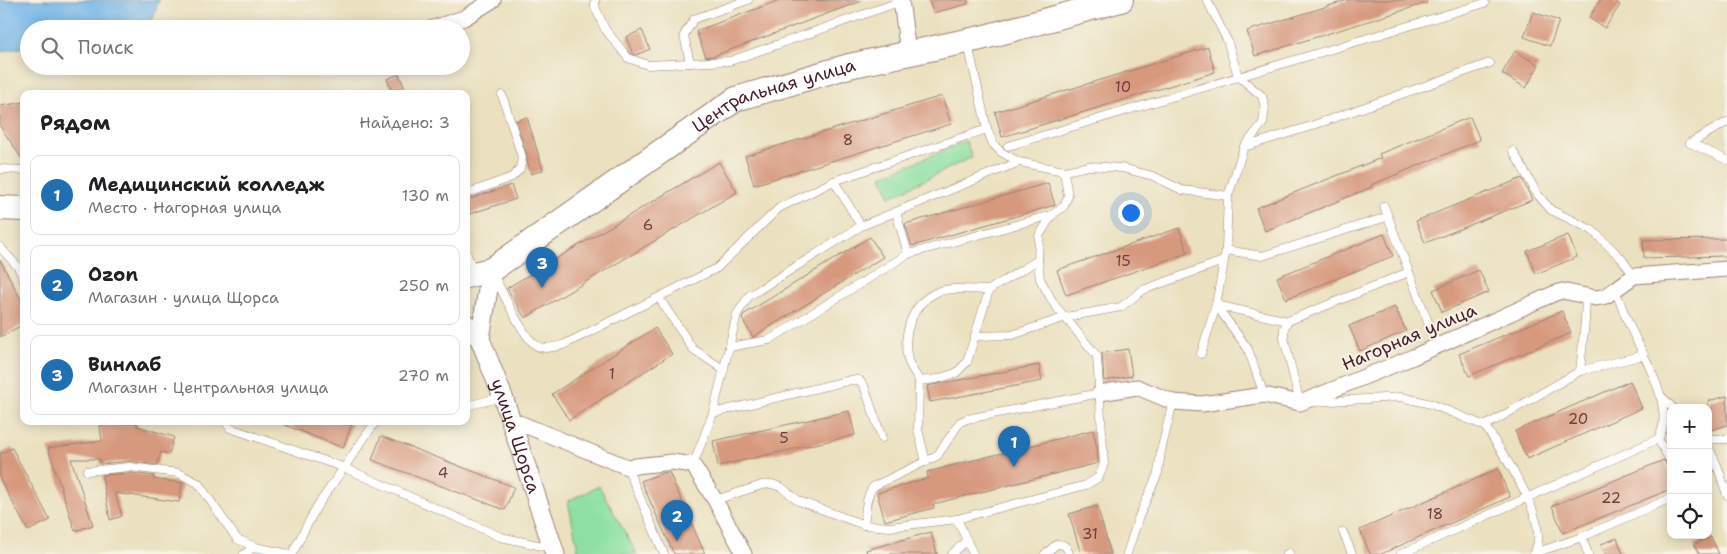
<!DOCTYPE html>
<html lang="ru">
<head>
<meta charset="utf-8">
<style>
  :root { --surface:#fff; --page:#f2f2f2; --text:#202124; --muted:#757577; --line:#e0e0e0; --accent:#1f6fb2 }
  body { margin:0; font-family:"Shantell Sans",sans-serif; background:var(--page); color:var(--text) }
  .controls { position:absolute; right:15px; bottom:15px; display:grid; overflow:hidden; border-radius:10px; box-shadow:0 2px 12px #0003 }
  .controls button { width:45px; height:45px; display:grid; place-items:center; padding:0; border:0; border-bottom:1px solid var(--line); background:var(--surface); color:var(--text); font:25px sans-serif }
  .you { position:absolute; left:1130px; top:212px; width:18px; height:18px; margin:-12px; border:4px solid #fff; border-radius:50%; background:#1a73e8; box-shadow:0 0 0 8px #1a73e833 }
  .badge { display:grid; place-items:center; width:32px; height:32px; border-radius:50%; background:var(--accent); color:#fff; font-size:16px; font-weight:700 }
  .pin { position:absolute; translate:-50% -41px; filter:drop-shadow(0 1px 2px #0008) }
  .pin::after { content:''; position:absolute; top:26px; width:18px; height:15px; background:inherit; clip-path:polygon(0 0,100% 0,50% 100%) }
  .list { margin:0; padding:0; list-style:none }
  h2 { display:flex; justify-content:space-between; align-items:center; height:65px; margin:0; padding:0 20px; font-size:21px }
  h2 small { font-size:16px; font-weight:400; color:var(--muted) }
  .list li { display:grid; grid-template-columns:32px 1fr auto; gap:15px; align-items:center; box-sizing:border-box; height:80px; margin:0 10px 10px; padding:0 10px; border:1px solid var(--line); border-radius:10px }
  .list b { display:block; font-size:19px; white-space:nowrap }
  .list p { margin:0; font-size:16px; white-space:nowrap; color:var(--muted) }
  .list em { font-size:16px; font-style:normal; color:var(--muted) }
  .icon { flex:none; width:28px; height:28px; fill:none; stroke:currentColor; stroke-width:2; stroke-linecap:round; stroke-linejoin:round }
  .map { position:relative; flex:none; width:1727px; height:554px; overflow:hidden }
  .search { position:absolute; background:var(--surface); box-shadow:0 2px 12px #0003; left:20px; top:20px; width:450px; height:55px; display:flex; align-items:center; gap:12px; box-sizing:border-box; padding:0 18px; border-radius:28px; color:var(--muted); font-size:19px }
  .panel { position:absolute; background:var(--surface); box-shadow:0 2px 12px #0003; left:20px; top:90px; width:450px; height:335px; border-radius:10px }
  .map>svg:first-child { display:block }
  .green { fill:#8de0a2; stroke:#6c8066 }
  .water { fill:#73b5e8; stroke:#5e6a8a }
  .building { fill:#d7997e }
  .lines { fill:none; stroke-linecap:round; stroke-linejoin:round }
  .service-casing { stroke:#9a8076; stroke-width:9 }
  .minor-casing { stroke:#9a8076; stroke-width:17 }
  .tertiary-casing { stroke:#9a8076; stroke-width:21 }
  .primary-casing { stroke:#9a8076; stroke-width:26 }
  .service { stroke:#fff; stroke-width:8 }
  .minor { stroke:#fff; stroke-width:15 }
  .tertiary { stroke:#fff; stroke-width:19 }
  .primary { stroke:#fff; stroke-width:24 }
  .labels { text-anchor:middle; stroke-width:4; stroke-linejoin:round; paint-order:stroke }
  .number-label { font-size:15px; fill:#6d3e40 }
  .street-label { font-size:18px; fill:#4a1f2b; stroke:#f7f3e8 }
</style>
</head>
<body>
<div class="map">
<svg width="1727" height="554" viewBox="0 0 1727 554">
  <rect width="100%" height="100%" fill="#f7f3e8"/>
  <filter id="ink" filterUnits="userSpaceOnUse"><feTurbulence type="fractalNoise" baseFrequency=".02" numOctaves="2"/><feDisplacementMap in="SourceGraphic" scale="10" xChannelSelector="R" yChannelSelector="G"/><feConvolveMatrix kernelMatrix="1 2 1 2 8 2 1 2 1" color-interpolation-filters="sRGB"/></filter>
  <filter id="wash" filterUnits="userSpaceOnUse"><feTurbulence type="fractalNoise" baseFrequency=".0096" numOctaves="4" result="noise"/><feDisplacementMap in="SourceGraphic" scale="20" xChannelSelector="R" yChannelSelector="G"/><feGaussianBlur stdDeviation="1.12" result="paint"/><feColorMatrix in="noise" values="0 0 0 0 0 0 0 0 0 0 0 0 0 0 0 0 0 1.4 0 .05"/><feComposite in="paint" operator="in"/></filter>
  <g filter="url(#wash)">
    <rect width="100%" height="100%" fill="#ebe1c0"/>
    <g class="green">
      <path d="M 966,141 L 972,157 L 890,197 L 882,176 Z"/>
      <path d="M 599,486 L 637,554 L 579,554 L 568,501 Z"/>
    </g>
    <path class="water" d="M 0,0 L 159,0 L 152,21 L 115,29 L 29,29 L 29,46 L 0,52 Z"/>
    <g id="blocks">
      <g class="building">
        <path d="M 780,0 L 861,1 L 714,56 L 706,57 L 696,31 Z"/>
        <path d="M 929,0 L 968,0 L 968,4 L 933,13 Z"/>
        <path d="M 1348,0 L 1426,0 L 1427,3 L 1255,56 L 1247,31 Z"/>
        <path d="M 1600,0 L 1613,0 L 1620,5 L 1605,28 L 1589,18 Z"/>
        <path d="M 1533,12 L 1559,21 L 1550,46 L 1524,37 Z"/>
        <path d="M 642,30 L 650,49 L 636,55 L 633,54 L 626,37 Z"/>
        <path d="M 1208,47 L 1215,72 L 1002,137 L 995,112 Z"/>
        <path d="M 1515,51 L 1539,65 L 1526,88 L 1502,74 Z"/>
        <path d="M 399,74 L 407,94 L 393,94 L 387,79 Z"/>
        <path d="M 942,96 L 951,124 L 754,185 L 745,156 Z"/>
        <path d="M 24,102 L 24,162 L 0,126 L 0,106 Z"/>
        <path d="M 527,117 L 543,170 L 531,174 L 527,161 L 527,155 L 516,121 Z"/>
        <path d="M 1470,117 L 1480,140 L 1371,185 L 1372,187 L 1265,231 L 1256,208 L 1381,158 L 1379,154 Z"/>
        <path d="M 719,162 L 737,192 L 525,318 L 507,288 Z"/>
        <path d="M 1522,178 L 1532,200 L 1425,243 L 1416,221 Z"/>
        <path d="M 1048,183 L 1055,205 L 912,246 L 905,224 Z"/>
        <path d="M 511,185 L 516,199 L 466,215 L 466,200 Z"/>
        <path d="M 1179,228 L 1188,253 L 1066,295 L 1057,270 Z"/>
        <path d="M 1384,234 L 1393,256 L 1286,299 L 1277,277 Z"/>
        <path d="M 1568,235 L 1577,257 L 1536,274 L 1527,251 Z"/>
        <path d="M 870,237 L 883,257 L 753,337 L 742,319 L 743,315 Z"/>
        <path d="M 1727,239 L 1727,256 L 1644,258 L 1643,240 Z"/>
        <path d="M 0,260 L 24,305 L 24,324 L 0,337 Z"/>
        <path d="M 1479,270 L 1489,292 L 1442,312 L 1433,290 Z"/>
        <path d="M 1395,307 L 1406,331 L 1360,351 L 1349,326 Z"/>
        <path d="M 1562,311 L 1571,333 L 1469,376 L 1459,354 Z"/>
        <path d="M 655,328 L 672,354 L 569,420 L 552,394 Z"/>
        <path d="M 1128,349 L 1132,376 L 1104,381 L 1102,353 Z"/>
        <path d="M 1039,365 L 1042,381 L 930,402 L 927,386 Z"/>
        <path d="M 1630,381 L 1642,408 L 1527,459 L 1515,431 Z"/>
        <path d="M 1727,396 L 1727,425 L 1708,431 L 1708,401 Z"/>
        <path d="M 849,411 L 855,435 L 718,466 L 713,441 Z"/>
        <path d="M 110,421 L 137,421 L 137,426 L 174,437 L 169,454 L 161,452 L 157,465 L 130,461 L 100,464 L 100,459 L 71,459 L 93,525 L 75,531 L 48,448 L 102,441 L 100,426 L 110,424 Z"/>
        <path d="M 275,421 L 345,421 L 352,424 L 343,448 Z"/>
        <path d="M 1093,430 L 1097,448 L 1098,463 L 933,504 L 934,508 L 885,521 L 877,493 L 928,478 L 927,472 Z"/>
        <path d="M 381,436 L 514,487 L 505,510 L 372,460 Z"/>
        <path d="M 12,448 L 50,520 L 28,531 L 0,479 L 0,454 Z"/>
        <path d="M 1664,460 L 1671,474 L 1671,489 L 1563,533 L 1552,506 Z"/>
        <path d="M 1498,469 L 1510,497 L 1381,554 L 1370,554 L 1360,530 Z"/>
        <path d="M 669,472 L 705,554 L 674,554 L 641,481 L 662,473 Z"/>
        <path d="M 130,473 L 154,476 L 153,479 L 182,483 L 179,502 L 115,493 L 122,516 L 110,520 L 102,475 Z"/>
        <path d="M 1097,506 L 1111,554 L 1081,554 L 1069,514 Z"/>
        <path d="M 931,532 L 937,554 L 867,554 L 866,550 Z"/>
        <path d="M 1711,537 L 1719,554 L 1699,554 L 1694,544 Z"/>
        <path d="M 1617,538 L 1623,554 L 1605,554 L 1601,544 Z"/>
      </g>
    </g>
  </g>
  <g filter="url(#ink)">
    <use href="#blocks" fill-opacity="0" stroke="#9a8076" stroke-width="1"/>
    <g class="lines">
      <defs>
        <g id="service">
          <path d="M 595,0 L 595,7 L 605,29 L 628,58 L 648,65 L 730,61 L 902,1"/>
          <path d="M 968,44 L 987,129 L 993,144 L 1001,152 L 1019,162 L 1064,171 L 1089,166 L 1122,168 L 1153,176 L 1182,190 L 1228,196"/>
          <path d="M 690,63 L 684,35 L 694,19 L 748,0"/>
          <path d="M 1690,143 L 1727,122"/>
          <path d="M 1690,143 L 1727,160"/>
          <path d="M 1008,146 L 1485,3"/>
          <path d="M 1244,147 L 1308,127 L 1490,63"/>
          <path d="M 1513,151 L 1538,195 L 1551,210 L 1592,230 L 1621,258 L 1634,276"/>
          <path d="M 0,169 L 24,170"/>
          <path d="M 834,181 L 861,226"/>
          <path d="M 466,194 L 512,177 L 520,169 L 522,157 L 502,95"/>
          <path d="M 1384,206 L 1437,346"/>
          <path d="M 896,212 L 908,254"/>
          <path d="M 0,247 L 18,267 L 24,281"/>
          <path d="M 1226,250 L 1262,256 L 1387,217"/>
          <path d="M 466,252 L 473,271"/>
          <path d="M 494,276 C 503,292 523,338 537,346 C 544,350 555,347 563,345 L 717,268 L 779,208 L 834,181 L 987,129"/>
          <path d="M 659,298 L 693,349 L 724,370"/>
          <path d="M 1216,305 L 1248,349 L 1264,395"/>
          <path d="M 1216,305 L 1288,321"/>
          <path d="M 975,336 L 1012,335 L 1066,317 L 1121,307 L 1143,290 L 1223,261"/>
          <path d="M 729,347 L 769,340 L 908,254 L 1052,215"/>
          <path d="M 1201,354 L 1216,305 L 1226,250 L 1228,196 L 1244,147 L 1263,123 L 1265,107 L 1262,96 L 1238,76 L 1227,40 L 1207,0"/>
          <path d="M 1580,371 L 1644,355"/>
          <path d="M 919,381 C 916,374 910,367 908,360 C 902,335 911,305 935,293 C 948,286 974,290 989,290"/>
          <path d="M 1661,396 L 1673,408"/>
          <path d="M 1314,402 L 1401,397 L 1431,404 L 1485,426 L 1580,371 L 1585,321 L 1586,297"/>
          <path d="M 1300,403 L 1284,338 L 1284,328 L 1288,321 L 1409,272"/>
          <path d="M 466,406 L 503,397"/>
          <path d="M 713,413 L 737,314 L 749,296 L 861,226 L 1019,162"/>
          <path d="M 225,421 L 230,428 L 345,468 L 501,537 L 551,548"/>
          <path d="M 1485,426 C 1501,451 1555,526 1533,554"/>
          <path d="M 1658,439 L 1671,462"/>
          <path d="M 1708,439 L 1727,439"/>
          <path d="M 1708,446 L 1717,465 L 1727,495"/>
          <path d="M 926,462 L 918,430 L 919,381 L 937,379 L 956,373 L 967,362 L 989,290 L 1038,260"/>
          <path d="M 693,465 L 713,413 L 851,380 L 859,380 L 864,386 L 882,438"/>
          <path d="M 627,467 L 664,554"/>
          <path d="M 87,471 L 130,467 L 178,473 L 198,483 L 237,539 L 255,547 L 289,554"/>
          <path d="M 715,500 L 762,485 L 772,484 L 781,487 L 799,501 L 864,525 L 890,527 L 957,519 L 1086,485 L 1099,477 L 1104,464 L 1097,356 L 1054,304 L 1040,279 L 1038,260 L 1039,236 L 1052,215 L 1064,206 L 1068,196 L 1064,171"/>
          <path d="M 957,519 L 973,554"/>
          <path d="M 864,525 C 866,512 865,496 874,486 L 937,456 L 960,422 L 967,419 L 1100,393"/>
          <path d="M 1343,532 L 1352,554"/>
          <path d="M 1582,537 L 1588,554"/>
          <path d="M 1535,553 L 1582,537 L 1671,498"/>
          <path d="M 244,554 L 255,547"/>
          <path d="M 292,554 L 316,508 L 376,421"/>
          <path d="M 952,554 L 967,540"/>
          <path d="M 1045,554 L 1057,544 C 1065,544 1067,547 1069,554"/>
          <path d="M 1127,554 L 1138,519 L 1158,473 L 1161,451 L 1173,402"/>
          <path d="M 1287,554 L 1289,553"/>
          <path d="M 1401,554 L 1658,439 C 1676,410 1646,361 1633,333 C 1626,319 1621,304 1615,290"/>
        </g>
        <g id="minor">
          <path d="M 901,0 L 908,53"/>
          <path d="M 430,29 L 464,18 L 493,0"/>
          <path d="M 1100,393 L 1137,387 L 1173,402 L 1202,404 L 1264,395 L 1300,403 L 1413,357 L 1553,294 L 1562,291 L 1596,298 L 1606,296 L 1634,276 L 1727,269"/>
          <path d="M 512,420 L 627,467 L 672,462 L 693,465 L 715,500 L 744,554"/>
        </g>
        <g id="tertiary">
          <path id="s1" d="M 466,324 L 480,339 L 503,397 L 555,554"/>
          <path d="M 480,339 L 491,270"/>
        </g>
        <g id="primary">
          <path d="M 0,208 L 24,209"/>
          <path id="s2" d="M 466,276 L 491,270 L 736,99 L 849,66 L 981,38 L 1121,0"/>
        </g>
      </defs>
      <use href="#service" class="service-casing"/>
      <use href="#minor" class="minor-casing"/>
      <use href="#tertiary" class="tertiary-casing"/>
      <use href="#primary" class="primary-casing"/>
      <use href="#service" class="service"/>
      <use href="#minor" class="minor"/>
      <use href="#tertiary" class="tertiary"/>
      <use href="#primary" class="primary"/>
    </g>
  </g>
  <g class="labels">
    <g class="number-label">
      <text x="1123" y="92">10</text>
      <text x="848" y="145">8</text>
      <text x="648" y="230">6</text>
      <text x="1123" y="266">15</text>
      <text x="612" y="379">1</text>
      <text x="1578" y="424">20</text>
      <text x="784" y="443">5</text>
      <text x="443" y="478">4</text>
      <text x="1611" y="503">22</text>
      <text x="1435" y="519">18</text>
      <text x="1090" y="539">31</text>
    </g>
    <g class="street-label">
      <text dy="6" stroke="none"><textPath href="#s2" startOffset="361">Центральная улица</textPath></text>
      <text transform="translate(1409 337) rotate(-23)" y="6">Нагорная улица</text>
      <text dy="6" stroke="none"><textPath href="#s1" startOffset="124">улица Щорса</textPath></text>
    </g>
  </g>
</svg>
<div class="controls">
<button>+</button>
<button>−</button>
<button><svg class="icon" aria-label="locate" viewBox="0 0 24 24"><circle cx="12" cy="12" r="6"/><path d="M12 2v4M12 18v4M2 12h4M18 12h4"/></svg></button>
</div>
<div class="you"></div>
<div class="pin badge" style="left:1014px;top:467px">1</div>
<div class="pin badge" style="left:677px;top:541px">2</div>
<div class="pin badge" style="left:542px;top:288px">3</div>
<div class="search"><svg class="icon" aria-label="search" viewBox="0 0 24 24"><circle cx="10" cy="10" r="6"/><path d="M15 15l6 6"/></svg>Поиск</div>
<section class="panel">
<h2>Рядом<small>Найдено: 3</small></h2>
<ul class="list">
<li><span class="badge">1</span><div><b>Медицинский колледж</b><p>Место · Нагорная улица</p></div><em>130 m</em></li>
<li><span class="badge">2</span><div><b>Ozon</b><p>Магазин · улица Щорса</p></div><em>250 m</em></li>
<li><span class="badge">3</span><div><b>Винлаб</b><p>Магазин · Центральная улица</p></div><em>270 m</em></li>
</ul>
</section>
</div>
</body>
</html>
